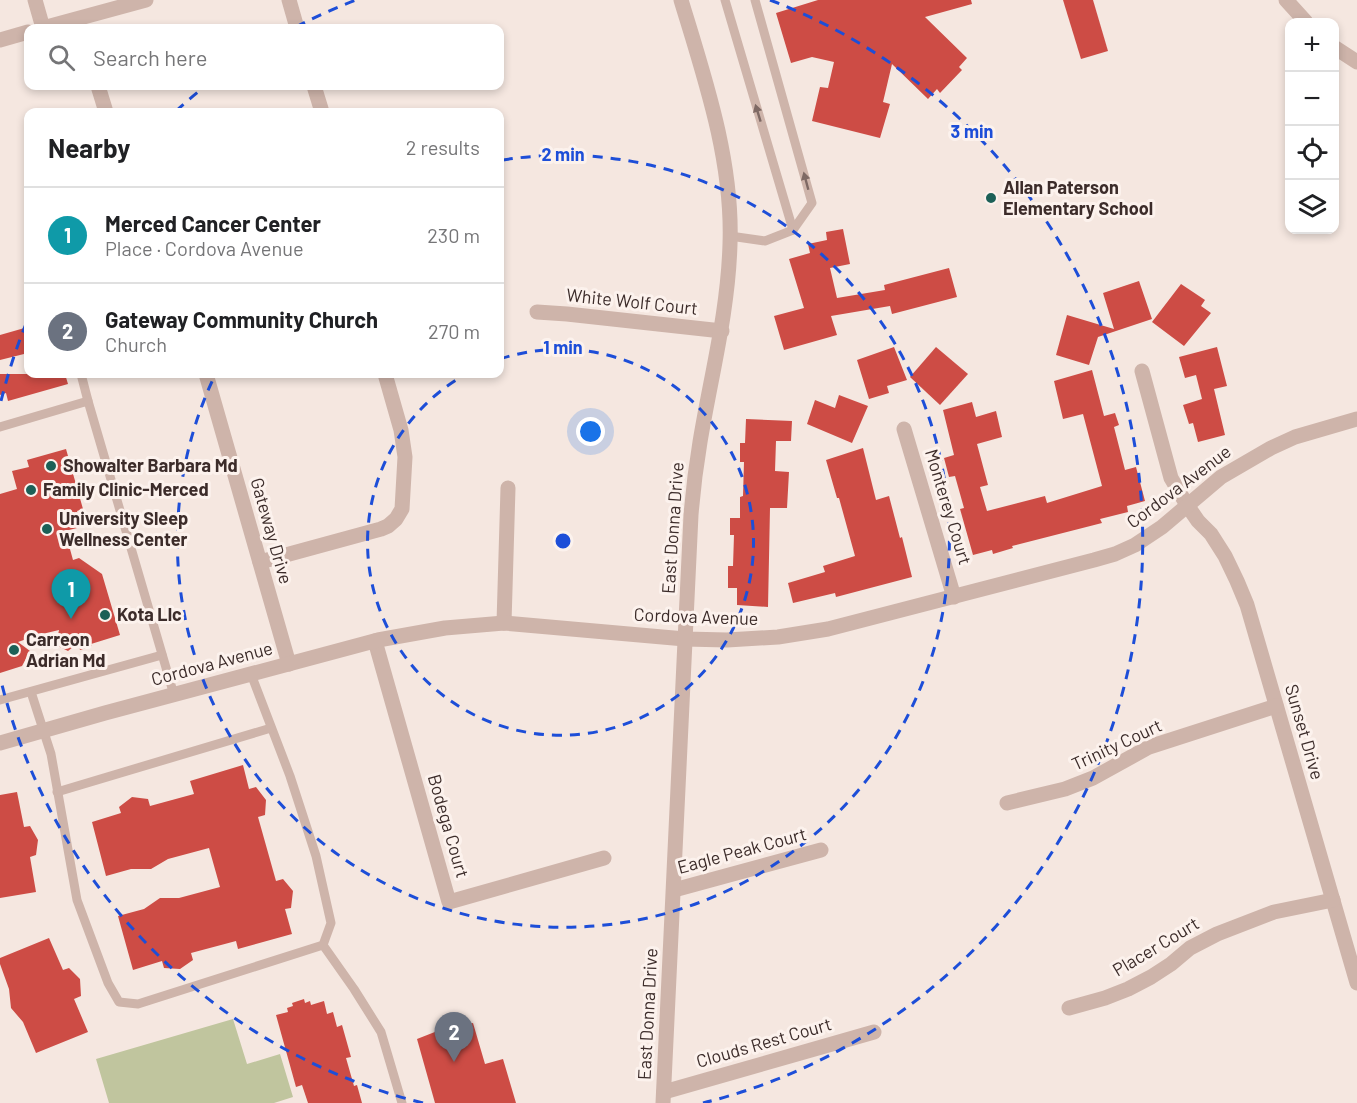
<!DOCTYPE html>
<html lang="en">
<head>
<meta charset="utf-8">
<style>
  :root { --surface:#fff; --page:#f6f6f6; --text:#202124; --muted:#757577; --line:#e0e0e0; --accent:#0b8043 }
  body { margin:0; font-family:Barlow,sans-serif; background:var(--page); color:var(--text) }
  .controls { position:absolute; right:18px; top:18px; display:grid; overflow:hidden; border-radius:12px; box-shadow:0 3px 9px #0003 }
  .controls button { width:54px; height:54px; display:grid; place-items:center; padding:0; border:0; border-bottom:2px solid var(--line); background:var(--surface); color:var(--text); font:30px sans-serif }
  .you { position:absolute; left:591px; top:432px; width:21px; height:21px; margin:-15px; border:4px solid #fff; border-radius:50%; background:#1a73e8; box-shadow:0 0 0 9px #1a73e833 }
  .badge { display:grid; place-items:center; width:39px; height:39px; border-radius:50%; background:var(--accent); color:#fff; font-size:20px; font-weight:700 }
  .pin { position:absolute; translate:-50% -50px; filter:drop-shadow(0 2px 3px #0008) }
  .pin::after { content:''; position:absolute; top:32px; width:21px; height:18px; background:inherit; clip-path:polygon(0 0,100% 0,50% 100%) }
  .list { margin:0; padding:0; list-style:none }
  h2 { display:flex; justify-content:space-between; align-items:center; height:78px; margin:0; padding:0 24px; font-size:26px }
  h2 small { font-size:20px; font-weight:400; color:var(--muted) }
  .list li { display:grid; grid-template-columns:39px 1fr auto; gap:18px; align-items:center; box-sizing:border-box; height:96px; padding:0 24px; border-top:2px solid var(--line) }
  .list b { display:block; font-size:22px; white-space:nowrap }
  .list p { margin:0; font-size:20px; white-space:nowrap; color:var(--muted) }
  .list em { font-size:20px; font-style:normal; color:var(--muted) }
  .icon { flex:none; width:33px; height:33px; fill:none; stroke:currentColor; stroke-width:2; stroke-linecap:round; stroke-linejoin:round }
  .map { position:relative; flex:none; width:1357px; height:1103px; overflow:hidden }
  .search { position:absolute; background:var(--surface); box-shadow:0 3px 9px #0003; left:24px; top:24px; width:480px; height:66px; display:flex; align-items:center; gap:15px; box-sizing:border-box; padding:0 21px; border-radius:12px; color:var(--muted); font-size:22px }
  .panel { position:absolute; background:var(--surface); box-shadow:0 3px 9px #0003; left:24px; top:108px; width:480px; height:270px; border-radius:12px }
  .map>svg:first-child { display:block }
  .park { fill:#c0c59e }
  .building { fill:#cd4c45 }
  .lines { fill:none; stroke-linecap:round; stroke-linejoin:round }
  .service { stroke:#ceb4aa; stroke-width:9 }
  .minor { stroke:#ceb4aa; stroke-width:15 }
  .tertiary { stroke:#ceb4aa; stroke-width:15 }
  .oneway { fill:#7e6964 }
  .ring { fill:none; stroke:#1d4ed8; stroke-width:3; stroke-dasharray:10 8 }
  .poi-dot { fill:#1c6057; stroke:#fcf2ed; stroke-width:2 }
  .labels { text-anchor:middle; stroke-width:6; stroke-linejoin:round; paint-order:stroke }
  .poi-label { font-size:18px; font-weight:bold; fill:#3c2c2a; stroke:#fcf2ed; text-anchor:start }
  .street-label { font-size:18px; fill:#3c2c2a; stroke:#fcf2ed }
  .centre { fill:#1d4ed8; stroke:#fcf2ed; stroke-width:3 }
  .ring-label { font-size:18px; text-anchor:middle; font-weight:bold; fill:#1d4ed8; stroke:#fcf2ed; stroke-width:6; stroke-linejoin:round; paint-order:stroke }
</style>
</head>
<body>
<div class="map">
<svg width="1357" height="1103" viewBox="0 0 1357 1103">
  <rect width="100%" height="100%" fill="#f5e7e0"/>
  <path class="park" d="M 233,1019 L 247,1064 L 280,1054 L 293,1097 L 274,1103 L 109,1103 L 96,1059 Z"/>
  <g class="building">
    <path d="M 818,0 L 971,0 L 972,4 L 925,17 L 967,58 L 959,67 L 962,70 L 940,93 L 937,89 L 928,99 L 892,64 L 883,102 L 890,104 L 880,138 L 812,121 L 820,87 L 828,88 L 834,62 L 812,57 L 791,63 L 776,13 Z"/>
    <path d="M 1063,0 L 1093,0 L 1108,51 L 1081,59 Z"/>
    <path d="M 843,229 L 850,264 L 830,268 L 837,298 L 885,290 L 884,285 L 949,268 L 957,297 L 892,314 L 890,306 L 831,316 L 837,335 L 784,350 L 774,316 L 804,308 L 789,259 L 810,253 L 808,244 L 827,240 L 826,232 Z"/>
    <path d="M 1139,281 L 1152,319 L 1098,337 L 1089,365 L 1056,355 L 1067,315 L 1114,329 L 1103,293 Z"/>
    <path d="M 1181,284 L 1205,300 L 1201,306 L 1211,313 L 1184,346 L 1152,322 Z"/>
    <path d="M 28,327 L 28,353 L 0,360 L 0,335 Z"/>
    <path d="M 894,347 L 907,380 L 887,386 L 889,393 L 869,399 L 857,360 Z"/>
    <path d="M 936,347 L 968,374 L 940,405 L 910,377 Z"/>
    <path d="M 1217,347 L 1227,386 L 1214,389 L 1225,435 L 1198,442 L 1193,423 L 1189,424 L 1183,405 L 1202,399 L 1196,375 L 1185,378 L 1179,357 Z"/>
    <path d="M 1092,370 L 1104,416 L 1115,413 L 1119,425 L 1114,427 L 1125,470 L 1136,467 L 1145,501 L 1127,506 L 1128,512 L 1100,519 L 1102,523 L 1012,546 L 1013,548 L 993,554 L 992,550 L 973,555 L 960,509 L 964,508 L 955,476 L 949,477 L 944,458 L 954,455 L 943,410 L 972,402 L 976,417 L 996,411 L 1002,437 L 977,444 L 988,485 L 980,487 L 987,511 L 1045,496 L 1047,503 L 1102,486 L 1083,414 L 1063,419 L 1054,381 Z"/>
    <path d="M 0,374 L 65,374 L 68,384 L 8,401 L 6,393 L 0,395 Z"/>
    <path d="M 839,395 L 868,406 L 852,443 L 807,424 L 815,400 L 835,408 Z"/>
    <path d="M 746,419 L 792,421 L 791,441 L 776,441 L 775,471 L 789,472 L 787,508 L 770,508 L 768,607 L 737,605 L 737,588 L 728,588 L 728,566 L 733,566 L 734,535 L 730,535 L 730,518 L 740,518 L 740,497 L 743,496 L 744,462 L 740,462 L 740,443 L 745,443 Z"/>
    <path d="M 863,448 L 876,500 L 889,496 L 900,538 L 902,537 L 912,577 L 836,597 L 835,593 L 793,603 L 788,583 L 825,572 L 823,566 L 855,556 L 839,498 L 837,498 L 826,460 Z"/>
    <path d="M 66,449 L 83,509 L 77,511 L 81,527 L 65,531 L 73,560 L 79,558 L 102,574 L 120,635 L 91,644 L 92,646 L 80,650 L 78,643 L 68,651 L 56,645 L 59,630 L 38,635 L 18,642 L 30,651 L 22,666 L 0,673 L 0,494 L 17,489 L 12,471 L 29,467 L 27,460 Z"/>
    <path d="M 243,765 L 249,789 L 256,787 L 266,800 L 265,815 L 258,817 L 276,881 L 283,879 L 293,891 L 291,908 L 285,909 L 292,934 L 238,949 L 236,941 L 191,953 L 193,960 L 180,969 L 164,968 L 162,961 L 133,970 L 118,916 L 144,909 L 160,898 L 179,898 L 220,887 L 209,848 L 168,859 L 151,869 L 131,869 L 106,876 L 92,822 L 121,813 L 119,807 L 132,797 L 148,799 L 150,806 L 194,794 L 190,781 Z"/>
    <path d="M 17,792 L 24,827 L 30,826 L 38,840 L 36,855 L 30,857 L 36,892 L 0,898 L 0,795 Z"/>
    <path d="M 49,938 L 63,970 L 69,968 L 80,979 L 81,996 L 74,999 L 88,1032 L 36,1053 L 23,1022 L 11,1008 L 9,989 L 0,964 L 0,958 Z"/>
    <path d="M 304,999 L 305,1003 L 310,1001 L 311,1005 L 324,1001 L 327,1014 L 333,1012 L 337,1027 L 342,1025 L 351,1057 L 346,1058 L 354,1086 L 357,1085 L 362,1103 L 308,1103 L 302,1085 L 296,1087 L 276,1015 L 288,1012 L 287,1008 L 293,1006 L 292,1003 Z"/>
    <path d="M 473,1023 L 485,1064 L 503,1059 L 516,1103 L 435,1103 L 417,1039 L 445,1028 Z"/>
  </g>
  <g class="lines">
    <g class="service">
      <path d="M 725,0 L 793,230"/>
      <path d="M 730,236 L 765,241 L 793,230 L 812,203 L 755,0"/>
      <path d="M 81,374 L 88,401"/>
      <path d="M 0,427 L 88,401 L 174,695"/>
      <path d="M 31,692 L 51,754 L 77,900 L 108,983 L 119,1002 L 138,1004 L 323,945 L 331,923 L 316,856 L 290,776 L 251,674"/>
      <path d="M 0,700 L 162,655"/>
      <path d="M 57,792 L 271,728"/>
      <path d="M 323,945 L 354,989 L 381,1032 L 402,1103"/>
    </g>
    <g class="minor">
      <path d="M 35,0 L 43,28"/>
      <path d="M 289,0 L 297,28"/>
      <path d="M 1286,0 L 1306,22"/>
      <path d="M 1334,47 L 1357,62"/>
      <path d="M 98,86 L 106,112"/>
      <path d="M 314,86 L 322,112"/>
      <path d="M 537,312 L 567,314 L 722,331"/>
      <path d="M 1142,371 L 1171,478 L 1187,505 L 1198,521 L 1211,534 L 1225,556 L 1237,581 L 1247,605 L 1357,983"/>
      <path d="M 206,374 L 289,664"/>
      <path d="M 904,429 L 954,597"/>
      <path d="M 260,562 L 381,529 L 388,526 L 396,519 L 402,509 L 405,457 L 401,430 L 385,374"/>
      <path d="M 504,623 L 508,488"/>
      <path d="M 375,641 L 449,902 L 604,858"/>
      <path d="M 0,743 L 105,713 L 378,640 L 445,628 L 504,623 L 685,639 L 727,640 L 778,637 L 828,629 L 1094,560 L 1115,554 L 1135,545 L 1162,527 L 1221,477 L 1271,448 L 1295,437 L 1357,419"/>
      <path d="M 1007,803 L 1065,789 L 1093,778 L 1149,747 L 1276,706"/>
      <path d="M 674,890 L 821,850"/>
      <path d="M 1069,1008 L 1105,998 L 1128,989 L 1151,977 L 1171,964 L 1190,948 L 1217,934 L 1274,912 L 1333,900"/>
      <path d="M 664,1092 L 874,1032"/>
      <path d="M 663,1103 L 691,515 C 693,490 696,466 700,442 C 711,375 728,313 730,244 C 733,161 705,79 681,0"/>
    </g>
    <g class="tertiary">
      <path d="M 43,28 L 146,0"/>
      <path d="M 0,40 L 28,32"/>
    </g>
  </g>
  <defs><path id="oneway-solid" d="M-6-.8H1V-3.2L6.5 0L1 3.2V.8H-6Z" transform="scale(1.5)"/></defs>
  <g class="oneway">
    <use href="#oneway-solid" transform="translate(758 113) rotate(-107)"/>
    <use href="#oneway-solid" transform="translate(806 181) rotate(-105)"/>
  </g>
  <g class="ring">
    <path d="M500 359A193 193 0 1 1 466 374"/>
    <path d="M503 160A386 386 0 1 1 215 375"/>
    <path d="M423 1103A579 579 0 0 1 1 681M1 401A579 579 0 0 1 28 319M176 111A579 579 0 0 1 203 88M296 27A579 579 0 0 1 356 0M770 0A579 579 0 0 1 703 1103"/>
  </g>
  <g class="poi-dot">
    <circle cx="991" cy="198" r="6"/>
    <circle cx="51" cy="466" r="6"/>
    <circle cx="31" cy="490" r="6"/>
    <circle cx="47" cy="529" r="6"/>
    <circle cx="105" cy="615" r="6"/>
    <circle cx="14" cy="650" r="6"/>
  </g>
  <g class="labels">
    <g class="poi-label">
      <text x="1003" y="194">Allan Paterson<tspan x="1003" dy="21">Elementary School</tspan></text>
      <text x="63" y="472">Showalter Barbara Md</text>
      <text x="43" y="496">Family Clinic-Merced</text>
      <text x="59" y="525">University Sleep<tspan x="59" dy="21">Wellness Center</tspan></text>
      <text x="117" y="621">Kota Llc</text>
      <text x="26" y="646">Carreon<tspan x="26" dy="21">Adrian Md</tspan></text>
    </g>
    <g class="street-label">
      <text transform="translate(632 302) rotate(6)" y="6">White Wolf Court</text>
      <text transform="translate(1179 487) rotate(-37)" y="6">Cordova Avenue</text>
      <text transform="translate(948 507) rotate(73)" y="6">Monterey Court</text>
      <text transform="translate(673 528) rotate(-86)" y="6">East Donna Drive</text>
      <text transform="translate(271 531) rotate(74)" y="6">Gateway Drive</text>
      <text transform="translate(696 617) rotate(2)" y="6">Cordova Avenue</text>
      <text transform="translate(212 664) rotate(-15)" y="6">Cordova Avenue</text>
      <text transform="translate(1304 732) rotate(74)" y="6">Sunset Drive</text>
      <text transform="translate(1117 745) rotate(-25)" y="6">Trinity Court</text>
      <text transform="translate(448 826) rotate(74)" y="6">Bodega Court</text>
      <text transform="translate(742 851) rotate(-15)" y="6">Eagle Peak Court</text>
      <text transform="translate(1156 947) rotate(-31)" y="6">Placer Court</text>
      <text transform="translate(648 1014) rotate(-87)" y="6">East Donna Drive</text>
      <text transform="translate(764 1043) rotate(-16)" y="6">Clouds Rest Court</text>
    </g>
  </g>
  <circle cx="563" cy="541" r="9" class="centre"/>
  <g class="ring-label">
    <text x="972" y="138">3 min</text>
    <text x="563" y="161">2 min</text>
    <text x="563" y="354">1 min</text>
  </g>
</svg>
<div class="controls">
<button>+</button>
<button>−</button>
<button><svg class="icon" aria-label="locate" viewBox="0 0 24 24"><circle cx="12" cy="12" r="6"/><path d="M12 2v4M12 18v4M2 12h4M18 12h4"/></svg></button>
<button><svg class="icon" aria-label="layers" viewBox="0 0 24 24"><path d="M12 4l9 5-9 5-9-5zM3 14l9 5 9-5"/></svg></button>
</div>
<div class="you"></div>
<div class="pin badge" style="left:71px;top:619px;background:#0f9aa8">1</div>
<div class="pin badge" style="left:454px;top:1062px;background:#6b7280">2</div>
<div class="search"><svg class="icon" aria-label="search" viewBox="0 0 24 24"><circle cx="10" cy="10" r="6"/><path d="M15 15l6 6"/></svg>Search here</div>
<section class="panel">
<h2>Nearby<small>2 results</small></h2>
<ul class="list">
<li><span class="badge" style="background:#0f9aa8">1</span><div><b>Merced Cancer Center</b><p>Place · Cordova Avenue</p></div><em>230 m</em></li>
<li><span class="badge" style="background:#6b7280">2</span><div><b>Gateway Community Church</b><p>Church</p></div><em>270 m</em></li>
</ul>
</section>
</div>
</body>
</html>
